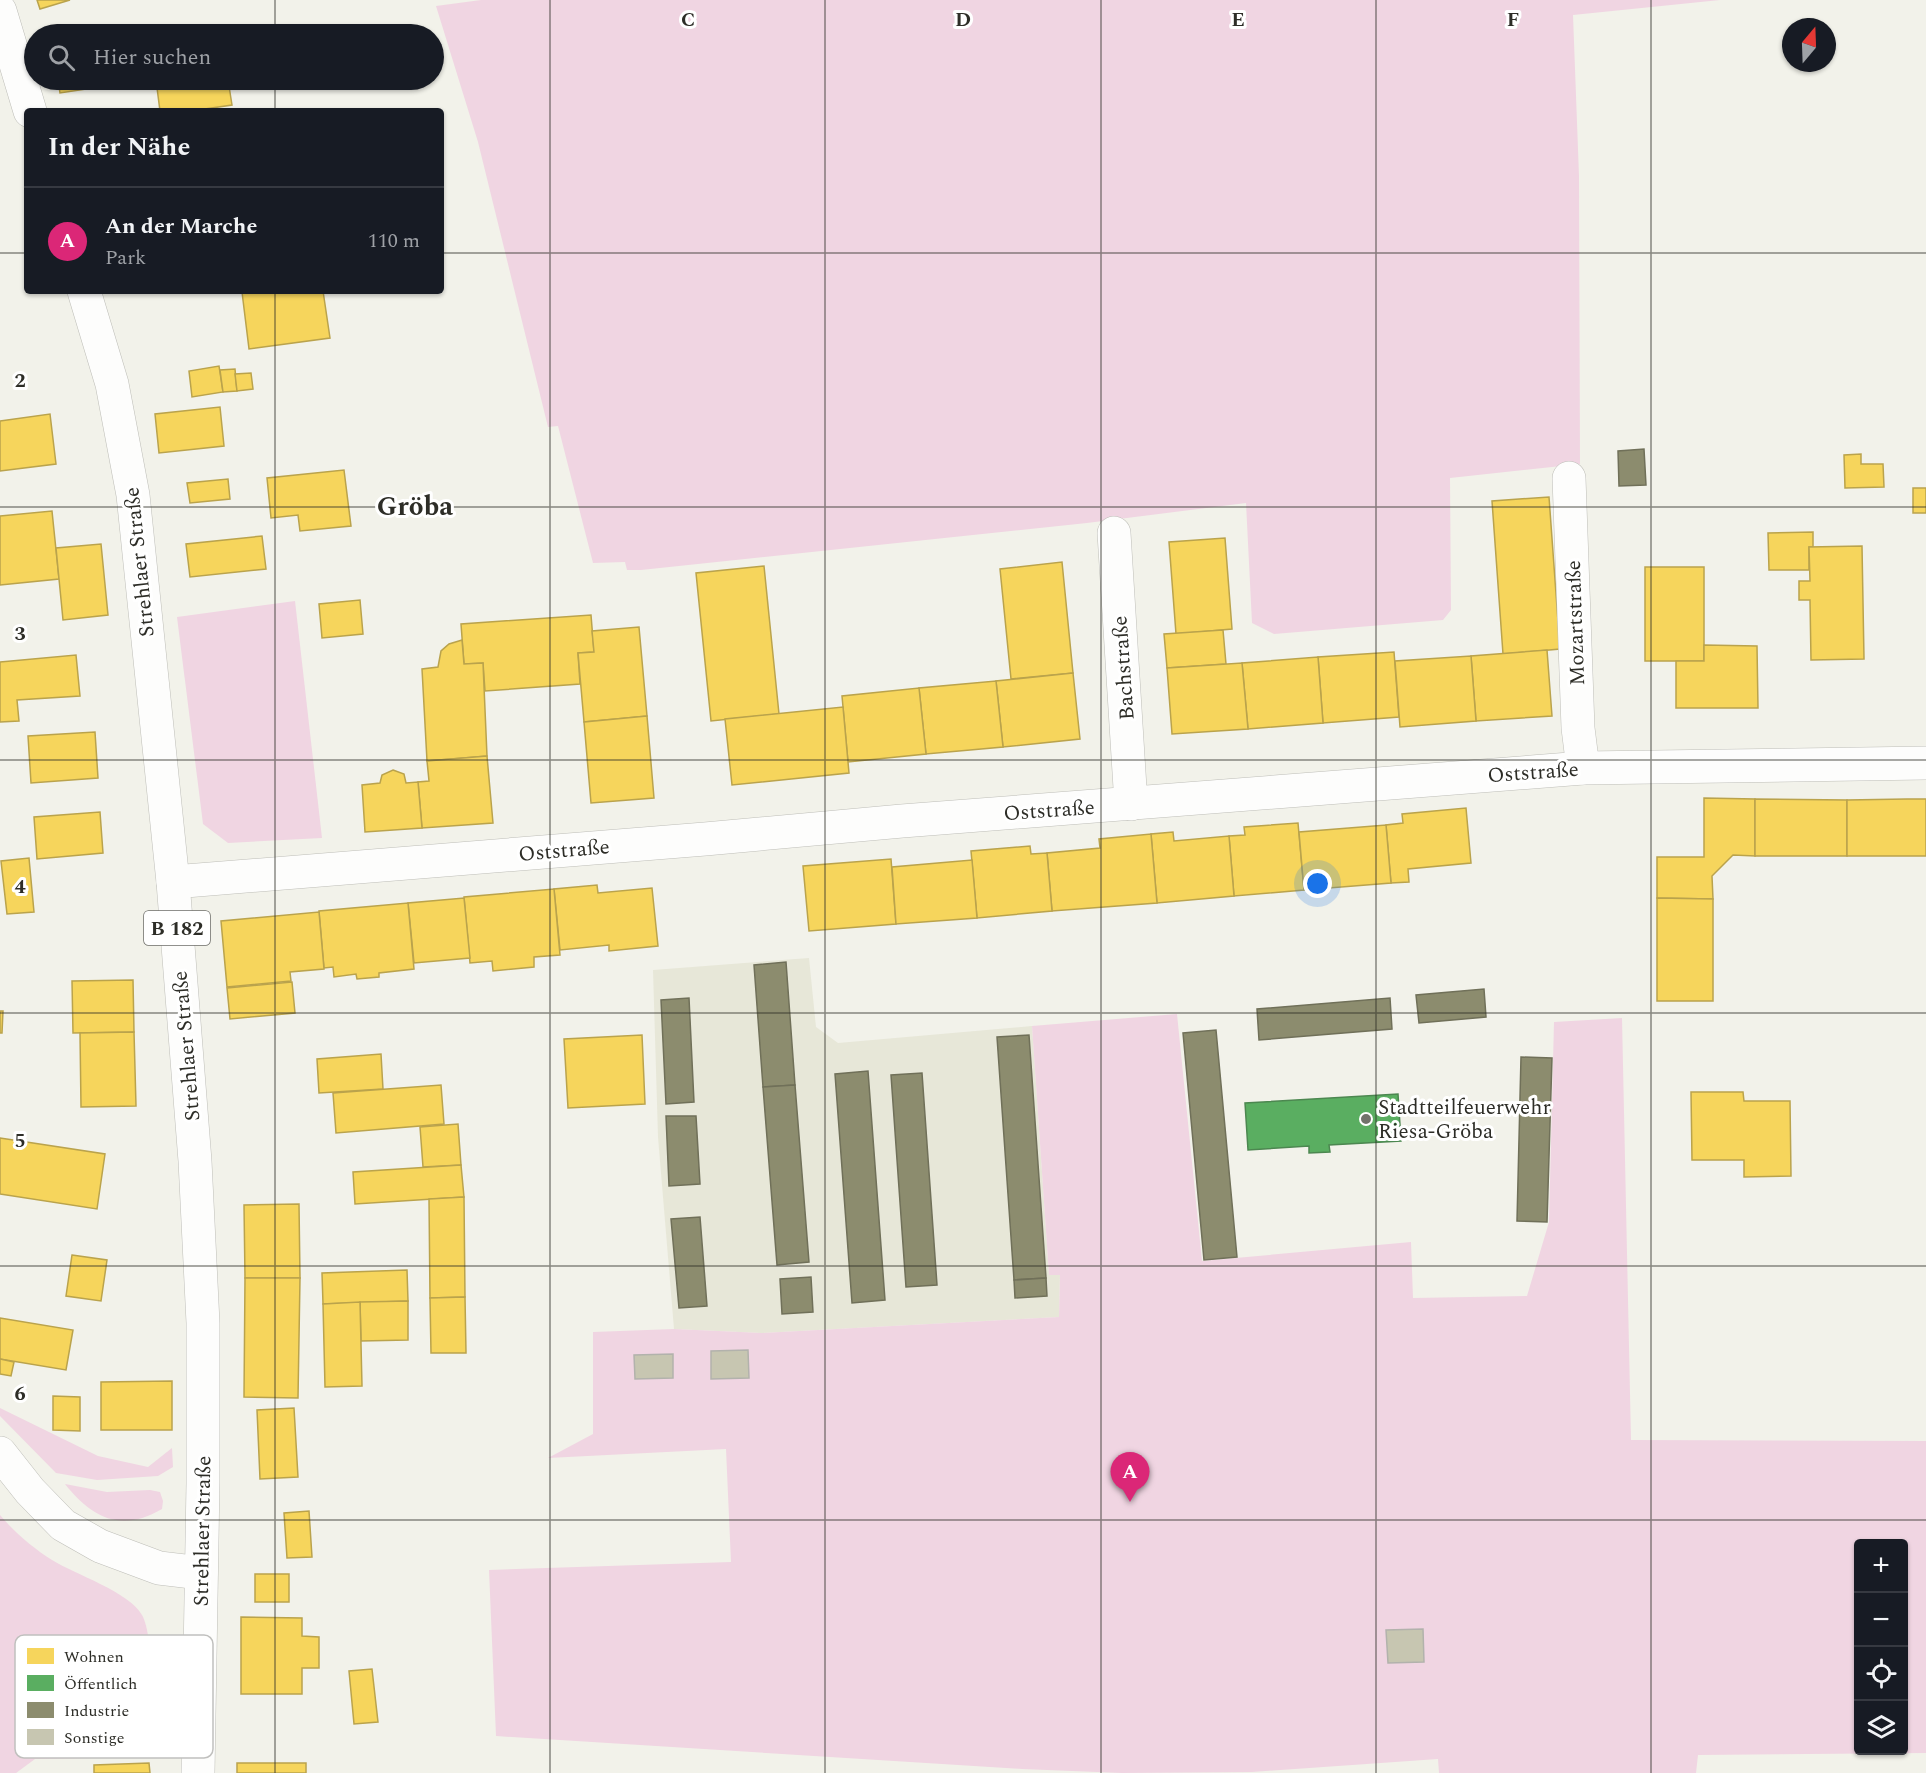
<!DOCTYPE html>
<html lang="de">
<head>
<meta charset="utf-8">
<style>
  :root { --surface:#171b24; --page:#20242c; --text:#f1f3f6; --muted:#9ea1a6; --line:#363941; --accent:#db2777 }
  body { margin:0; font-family:Spectral,serif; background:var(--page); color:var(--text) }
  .controls { position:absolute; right:18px; bottom:18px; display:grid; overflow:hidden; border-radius:6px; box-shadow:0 2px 4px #0004 }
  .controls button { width:54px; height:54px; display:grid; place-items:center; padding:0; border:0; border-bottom:2px solid var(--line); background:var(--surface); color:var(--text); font:30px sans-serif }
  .compass { position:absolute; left:1782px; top:18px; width:54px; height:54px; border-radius:50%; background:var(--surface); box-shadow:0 2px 4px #0004; rotate:19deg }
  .you { position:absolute; left:1318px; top:884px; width:21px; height:21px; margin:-15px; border:4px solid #fff; border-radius:50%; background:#1a73e8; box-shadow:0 0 0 9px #1a73e833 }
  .badge { display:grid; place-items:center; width:39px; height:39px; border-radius:50%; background:var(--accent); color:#fff; font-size:20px; font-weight:700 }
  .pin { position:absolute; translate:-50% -50px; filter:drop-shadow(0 2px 3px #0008) }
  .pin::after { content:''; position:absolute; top:32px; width:21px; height:18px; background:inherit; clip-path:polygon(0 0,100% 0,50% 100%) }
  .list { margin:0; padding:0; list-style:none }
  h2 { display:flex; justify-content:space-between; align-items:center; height:78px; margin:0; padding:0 24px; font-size:26px }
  h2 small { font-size:20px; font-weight:400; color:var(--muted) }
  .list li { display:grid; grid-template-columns:39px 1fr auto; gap:18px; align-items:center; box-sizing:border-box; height:108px; padding:0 24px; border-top:2px solid var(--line) }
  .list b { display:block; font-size:22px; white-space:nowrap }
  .list p { margin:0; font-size:20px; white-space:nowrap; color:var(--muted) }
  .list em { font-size:20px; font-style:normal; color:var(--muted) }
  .icon { flex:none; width:33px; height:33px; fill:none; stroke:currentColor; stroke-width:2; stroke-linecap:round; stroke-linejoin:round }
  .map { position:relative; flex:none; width:1926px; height:1773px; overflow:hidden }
  .search { position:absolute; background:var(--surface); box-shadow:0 2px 4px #0004; left:24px; top:24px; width:420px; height:66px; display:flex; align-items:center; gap:15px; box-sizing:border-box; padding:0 21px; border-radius:33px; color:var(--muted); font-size:22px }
  .panel { position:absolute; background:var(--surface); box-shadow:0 2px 4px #0004; left:24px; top:108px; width:420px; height:186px; border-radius:6px }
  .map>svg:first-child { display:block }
  .built { fill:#e7e7d8 }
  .green { fill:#f0d5e2; fill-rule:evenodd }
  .homes { fill:#f6d55c; stroke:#baa34c; stroke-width:1.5 }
  .public { fill:#5aae61; stroke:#4c8750; stroke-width:1.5 }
  .industry { fill:#8c8c6e; stroke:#707059; stroke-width:1.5 }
  .building { fill:#c7c6b1; stroke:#b2b2ac; stroke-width:1.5 }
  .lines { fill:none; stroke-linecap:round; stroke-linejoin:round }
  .minor-casing { stroke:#bebeb8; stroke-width:34 }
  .primary-casing { stroke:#bebeb8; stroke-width:34 }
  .minor { stroke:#fdfdfc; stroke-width:33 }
  .primary { stroke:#fdfdfc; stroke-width:33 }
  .grid { fill:none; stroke:#2d2d27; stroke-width:1.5; stroke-opacity:0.55 }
  .poi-dot { fill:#72726b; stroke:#fff; stroke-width:2 }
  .labels { text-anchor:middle; stroke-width:6; stroke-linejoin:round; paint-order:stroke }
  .shield { fill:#fff; stroke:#6c6c68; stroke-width:1.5 }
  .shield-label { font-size:20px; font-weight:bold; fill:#2d2d27 }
  .street-label { font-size:21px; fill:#2d2d27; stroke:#fff }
  .poi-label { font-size:21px; fill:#2d2d27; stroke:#fff; text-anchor:start }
  .district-label { font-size:27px; font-weight:bold; fill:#2d2d27; stroke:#fff }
  .key { fill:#fff; stroke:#c0c0be; stroke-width:1.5 }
  .key-label { font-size:16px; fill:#2d2d27 }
  .grid-label { font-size:20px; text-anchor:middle; font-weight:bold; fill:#2d2d27; stroke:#fff; stroke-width:6; stroke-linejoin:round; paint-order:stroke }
</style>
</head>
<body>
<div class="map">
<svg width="1926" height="1773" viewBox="0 0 1926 1773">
  <rect width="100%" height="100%" fill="#f2f2ea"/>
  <path class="built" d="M 809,958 L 816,1027 L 838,1043 L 1032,1026 L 1049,1275 L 1060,1274 L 1059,1317 L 762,1333 L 674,1329 L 658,1137 L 653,970 Z"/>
  <g class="green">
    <path d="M 481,0 L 1720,0 L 1573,15 L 1579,176 L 1580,464 L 1450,478 L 1451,610 L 1443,620 L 1274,634 L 1252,623 L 1246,503 L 1087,523 L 641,570 L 627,570 L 625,562 L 593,563 L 558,426 L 548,427 L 478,142 L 436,6 Z"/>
    <path d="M 295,601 L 322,838 L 228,843 L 203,824 L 177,617 Z"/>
    <path d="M 1177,1014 L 1202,1261 L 1411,1242 L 1413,1298 L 1527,1296 L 1549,1222 L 1554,1022 L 1622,1018 L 1631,1440 L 1926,1441 L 1926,1753 L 1698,1755 L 1696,1773 L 1439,1773 L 1438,1759 L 1252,1772 L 1122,1773 L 1022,1769 L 496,1736 L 489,1570 L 731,1562 L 726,1449 L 548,1458 L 593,1434 L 593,1332 L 674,1329 L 762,1333 L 1059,1317 L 1060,1275 L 1049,1275 L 1032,1026 ZM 1858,1544 L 1904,1544 L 1904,1750 L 1858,1750 Z"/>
    <path d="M 0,1408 L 98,1456 L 148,1467 L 172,1448 L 173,1467 L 158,1476 L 97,1480 L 56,1473 L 0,1416 Z"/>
    <path d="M 65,1484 L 107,1492 L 150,1490 L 160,1492 L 163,1501 L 162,1509 C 121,1533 92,1518 65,1484 Z"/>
    <path d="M 0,1515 C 14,1532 33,1548 52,1560 C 76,1575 128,1591 142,1615 C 155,1637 152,1727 154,1757 L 35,1759 L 16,1773 L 0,1773 Z"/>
  </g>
  <g class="homes">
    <path d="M 37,0 L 70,0 L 40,9 Z"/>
    <path d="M 58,80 L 126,80 L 127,83 L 60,93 Z"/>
    <path d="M 156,80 L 228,80 L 232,105 L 191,111 L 160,111 Z"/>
    <path d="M 252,291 L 323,291 L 330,338 L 249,349 L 242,292 Z"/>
    <path d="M 219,366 L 223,392 L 192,397 L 189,371 Z"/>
    <path d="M 235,369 L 237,391 L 223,392 L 220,370 Z"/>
    <path d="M 251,373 L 253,389 L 237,391 L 235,374 Z"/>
    <path d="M 220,407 L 224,446 L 159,453 L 155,414 Z"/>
    <path d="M 50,414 L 56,464 L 0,471 L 0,421 Z"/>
    <path d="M 1861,454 L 1861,464 L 1883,464 L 1884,487 L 1845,488 L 1844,455 Z"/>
    <path d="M 344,470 L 351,526 L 300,531 L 298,515 L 271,518 L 267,478 Z"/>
    <path d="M 228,479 L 230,499 L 190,503 L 187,483 Z"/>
    <rect x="1913" y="488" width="13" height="25"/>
    <path d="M 1549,497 L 1560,649 L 1503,654 L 1492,501 Z"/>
    <path d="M 52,511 L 59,579 L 0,585 L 0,516 Z"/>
    <path d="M 1813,532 L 1813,547 L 1809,547 L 1809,570 L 1769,570 L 1768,533 Z"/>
    <path d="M 262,536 L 266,569 L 190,577 L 186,544 Z"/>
    <path d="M 1225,538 L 1232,629 L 1176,634 L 1169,542 Z"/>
    <path d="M 101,544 L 108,615 L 63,620 L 56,548 Z"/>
    <path d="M 1862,546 L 1864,659 L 1811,660 L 1810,600 L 1799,600 L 1799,581 L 1810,581 L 1809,547 Z"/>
    <path d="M 1062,562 L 1073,673 L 1011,679 L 1000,569 Z"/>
    <path d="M 764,566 L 779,714 L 711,721 L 696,573 Z"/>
    <rect x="1645" y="567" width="59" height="94"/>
    <path d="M 360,600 L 363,634 L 322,638 L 319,604 Z"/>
    <path d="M 591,615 L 594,652 L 578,653 L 580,684 L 485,691 L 483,663 L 464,664 L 461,624 Z"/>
    <path d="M 639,627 L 647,716 L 584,722 L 578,653 L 594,652 L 592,631 Z"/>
    <path d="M 1223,630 L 1226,664 L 1167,668 L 1164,634 Z"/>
    <path d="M 462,640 L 464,664 L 483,663 L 487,756 L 427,761 L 422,669 L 438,667 L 441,651 L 449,644 Z"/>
    <path d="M 1704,645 L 1757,646 L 1758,708 L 1676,708 L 1676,661 L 1704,661 Z"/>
    <path d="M 1547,650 L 1552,716 L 1476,721 L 1471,656 Z"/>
    <path d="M 1394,652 L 1399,717 L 1323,723 L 1318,657 Z"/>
    <path d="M 76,655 L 80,696 L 17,700 L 19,721 L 0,722 L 0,662 Z"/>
    <path d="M 1471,656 L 1476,721 L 1400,727 L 1395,661 Z"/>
    <path d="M 1318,657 L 1323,723 L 1248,729 L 1242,663 Z"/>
    <path d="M 1242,663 L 1248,729 L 1172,734 L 1167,668 Z"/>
    <path d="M 1073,673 L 1080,739 L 1003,747 L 996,681 Z"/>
    <path d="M 996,681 L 1003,747 L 926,754 L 919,688 Z"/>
    <path d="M 919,688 L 926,754 L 848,762 L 842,696 Z"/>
    <path d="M 843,707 L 849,773 L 732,785 L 725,719 Z"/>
    <path d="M 647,716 L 654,798 L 591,803 L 584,722 Z"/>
    <path d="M 95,732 L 98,778 L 31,783 L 28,736 Z"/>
    <path d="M 487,756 L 493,823 L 422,828 L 418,782 L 429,781 L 427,761 Z"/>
    <path d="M 393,770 L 404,774 L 406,783 L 418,782 L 422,828 L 365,832 L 362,785 L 380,783 L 382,775 Z"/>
    <path d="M 1704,798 L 1755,799 L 1755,856 L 1733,855 L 1712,876 L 1713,899 L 1657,898 L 1657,857 L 1704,857 Z"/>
    <path d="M 1755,799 L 1847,800 L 1847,856 L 1755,856 Z"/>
    <path d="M 1907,799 L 1926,799 L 1926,856 L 1847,856 L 1847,800 Z"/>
    <path d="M 1466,808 L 1471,863 L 1408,869 L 1409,882 L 1391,883 L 1386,825 L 1403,823 L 1402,814 Z"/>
    <path d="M 100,812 L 103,853 L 37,859 L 34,817 Z"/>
    <path d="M 1298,823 L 1304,890 L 1234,896 L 1229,836 L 1245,835 L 1244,827 Z"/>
    <path d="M 1386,825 L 1391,883 L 1304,890 L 1299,832 Z"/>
    <path d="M 1173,832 L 1174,841 L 1229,836 L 1234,896 L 1157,903 L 1151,834 Z"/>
    <path d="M 1151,834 L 1157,903 L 1052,911 L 1047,853 L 1100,848 L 1099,839 Z"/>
    <path d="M 1030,846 L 1031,854 L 1047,853 L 1052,911 L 977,918 L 971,851 Z"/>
    <path d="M 29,858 L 34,912 L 7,914 L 1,861 Z"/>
    <path d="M 891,859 L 896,924 L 809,931 L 803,866 Z"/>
    <path d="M 972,860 L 977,918 L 896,924 L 892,867 Z"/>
    <path d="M 597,885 L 598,893 L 652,888 L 658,946 L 609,951 L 609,945 L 560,950 L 554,889 Z"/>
    <path d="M 554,889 L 560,955 L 534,957 L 534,967 L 493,971 L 492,961 L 470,963 L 464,897 Z"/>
    <path d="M 464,898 L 470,958 L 414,963 L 408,903 Z"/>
    <path d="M 1657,898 L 1713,899 L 1713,1001 L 1657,1001 Z"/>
    <path d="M 408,903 L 414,969 L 379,973 L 379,977 L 357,979 L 356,974 L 334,977 L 333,967 L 324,968 L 319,911 Z"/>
    <path d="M 319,912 L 324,969 L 290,972 L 291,981 L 227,987 L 221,921 Z"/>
    <path d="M 133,980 L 134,1032 L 73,1033 L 72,981 Z"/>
    <path d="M 292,982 L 295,1013 L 230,1019 L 227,988 Z"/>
    <path d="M 0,1011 L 3,1011 L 2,1033 L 0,1033 Z"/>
    <path d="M 134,1032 L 136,1106 L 81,1107 L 80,1033 Z"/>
    <path d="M 642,1035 L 645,1104 L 568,1108 L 564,1039 Z"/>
    <path d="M 381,1054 L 383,1089 L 319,1093 L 317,1059 Z"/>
    <path d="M 441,1085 L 444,1124 L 336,1133 L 333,1093 Z"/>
    <path d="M 1691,1092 L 1743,1092 L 1744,1101 L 1790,1101 L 1791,1176 L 1744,1177 L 1744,1160 L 1692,1160 Z"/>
    <path d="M 458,1124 L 461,1165 L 423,1167 L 420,1127 Z"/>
    <path d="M 0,1138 L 105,1154 L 97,1209 L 0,1194 Z"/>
    <path d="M 461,1165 L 464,1197 L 355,1204 L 353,1172 Z"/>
    <path d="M 464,1197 L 465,1297 L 430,1298 L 429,1199 Z"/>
    <path d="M 299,1204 L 300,1278 L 245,1278 L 244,1205 Z"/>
    <path d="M 72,1255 L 107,1260 L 101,1301 L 66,1296 Z"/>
    <path d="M 407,1270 L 408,1301 L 323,1304 L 322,1273 Z"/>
    <path d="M 245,1278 L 300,1278 L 298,1398 L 244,1397 Z"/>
    <path d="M 465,1297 L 466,1353 L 431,1353 L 430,1298 Z"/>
    <path d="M 408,1301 L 408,1340 L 361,1341 L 360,1302 Z"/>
    <path d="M 360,1302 L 362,1386 L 325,1387 L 323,1304 Z"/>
    <path d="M 0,1318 L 73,1330 L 66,1370 L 0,1359 Z"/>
    <path d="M 0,1359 L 14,1362 L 11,1376 L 0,1374 Z"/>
    <path d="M 172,1381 L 172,1430 L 101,1430 L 101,1382 Z"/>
    <path d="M 53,1396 L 80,1397 L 80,1431 L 53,1430 Z"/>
    <path d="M 294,1408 L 298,1477 L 260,1479 L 257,1410 Z"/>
    <path d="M 309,1511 L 312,1557 L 287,1558 L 284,1513 Z"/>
    <rect x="255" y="1574" width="34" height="28"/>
    <path d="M 241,1617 L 302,1618 L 302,1636 L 319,1637 L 319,1668 L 302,1668 L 302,1694 L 241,1694 Z"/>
    <path d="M 372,1669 L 378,1722 L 354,1724 L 349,1671 Z"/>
    <path d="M 149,1763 L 150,1773 L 94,1773 L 94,1765 Z"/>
    <rect x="237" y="1763" width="69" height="10"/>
  </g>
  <path class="public" d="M 1398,1094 L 1401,1141 L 1329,1145 L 1330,1152 L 1309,1153 L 1309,1146 L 1248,1150 L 1245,1103 Z"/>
  <g class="industry">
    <path d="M 1644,449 L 1646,485 L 1619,486 L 1618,451 Z"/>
    <path d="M 786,962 L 795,1085 L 763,1087 L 754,965 Z"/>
    <path d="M 1484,989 L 1486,1017 L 1419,1023 L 1416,995 Z"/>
    <path d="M 689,998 L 694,1102 L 666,1104 L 661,1000 Z"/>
    <path d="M 1390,998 L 1392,1029 L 1259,1040 L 1257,1009 Z"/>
    <path d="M 1216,1030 L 1237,1257 L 1204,1260 L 1183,1033 Z"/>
    <path d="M 1029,1035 L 1046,1278 L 1014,1280 L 997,1037 Z"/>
    <path d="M 1521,1057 L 1552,1058 L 1547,1222 L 1517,1221 Z"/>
    <path d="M 868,1071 L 885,1300 L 852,1303 L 835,1074 Z"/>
    <path d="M 922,1073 L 937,1285 L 906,1287 L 891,1075 Z"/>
    <path d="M 795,1085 L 809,1262 L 777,1265 L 763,1087 Z"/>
    <path d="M 666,1116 L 696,1116 L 700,1184 L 669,1186 Z"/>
    <path d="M 700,1217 L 707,1306 L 679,1308 L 671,1219 Z"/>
    <path d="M 811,1277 L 813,1312 L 782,1314 L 780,1279 Z"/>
    <path d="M 1046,1278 L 1047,1296 L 1015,1298 L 1014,1280 Z"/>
  </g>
  <g class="building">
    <path d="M 748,1350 L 749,1378 L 711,1379 L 711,1351 Z"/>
    <path d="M 673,1354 L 673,1378 L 635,1379 L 634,1355 Z"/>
    <path d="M 1423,1629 L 1424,1662 L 1388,1663 L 1386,1630 Z"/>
  </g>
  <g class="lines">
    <defs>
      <g id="minor">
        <path d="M 1569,478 L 1578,728 L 1583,768"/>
        <path d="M 1114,533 L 1131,804"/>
        <path d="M 173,882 L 705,839 L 902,821 L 1583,768 L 1926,763"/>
        <path d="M 0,1453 L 30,1491 L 63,1525 L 100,1546 L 159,1568 L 201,1573"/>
      </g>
      <g id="primary">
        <path d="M 0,11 L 30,111"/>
        <path d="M 84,291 L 112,384 L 133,495 L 173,882 L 195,1161 L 203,1323 L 203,1483 L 198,1773"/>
      </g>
    </defs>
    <use href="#minor" class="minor-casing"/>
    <use href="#primary" class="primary-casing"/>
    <use href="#minor" class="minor"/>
    <use href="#primary" class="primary"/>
  </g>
  <path class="grid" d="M 275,0 L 275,34M 550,0 L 550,1773M 825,0 L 825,1773M 1101,0 L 1101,1773M 1376,0 L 1376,1773M 1651,0 L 1651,1773M 275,80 L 275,111M 0,253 L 27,253M 441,253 L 1926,253M 275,291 L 275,1773M 0,507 L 1926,507M 0,760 L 1926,760M 0,1013 L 1926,1013M 0,1266 L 1926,1266M 0,1520 L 1926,1520"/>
  <circle class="poi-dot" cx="1366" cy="1119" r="6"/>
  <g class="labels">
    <rect class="shield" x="144" y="911" width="66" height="34" rx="4.5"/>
    <g class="shield-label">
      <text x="177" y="935">B 182</text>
    </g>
    <g class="street-label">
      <text transform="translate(139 562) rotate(-96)" y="7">Strehlaer Straße</text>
      <text transform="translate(1575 623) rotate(-92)" y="7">Mozartstraße</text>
      <text transform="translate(1123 668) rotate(-94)" y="7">Bachstraße</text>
      <text transform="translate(1533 772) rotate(-4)" y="7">Oststraße</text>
      <text transform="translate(1049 810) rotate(-4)" y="7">Oststraße</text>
      <text transform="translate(564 850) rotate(-5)" y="7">Oststraße</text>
      <text transform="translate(186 1046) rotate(-95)" y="7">Strehlaer Straße</text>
      <text transform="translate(202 1531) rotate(-89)" y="7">Strehlaer Straße</text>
    </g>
    <g class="poi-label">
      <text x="1378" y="1114">Stadtteilfeuerwehr<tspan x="1378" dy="24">Riesa-Gröba</tspan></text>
    </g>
    <g class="district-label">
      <text x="415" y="515">Gröba</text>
    </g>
  </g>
  <rect x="15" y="1635" width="198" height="123" rx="9" class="key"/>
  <rect x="27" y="1648" width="27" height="16" fill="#f6d55c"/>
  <rect x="27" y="1675" width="27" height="16" fill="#5aae61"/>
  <rect x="27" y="1702" width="27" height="16" fill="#8c8c6e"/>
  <rect x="27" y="1729" width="27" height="16" fill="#c7c6b1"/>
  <g class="key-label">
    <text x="64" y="1662">Wohnen</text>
    <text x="64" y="1689">Öffentlich</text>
    <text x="64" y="1716">Industrie</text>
    <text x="64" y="1743">Sonstige</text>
  </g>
  <g class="grid-label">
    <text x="688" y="26">C</text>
    <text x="963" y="26">D</text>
    <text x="1238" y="26">E</text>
    <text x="1513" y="26">F</text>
    <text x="20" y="387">2</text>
    <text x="20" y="640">3</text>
    <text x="20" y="893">4</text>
    <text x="20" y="1147">5</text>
    <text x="20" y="1400">6</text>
  </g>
</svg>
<div class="controls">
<button>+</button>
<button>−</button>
<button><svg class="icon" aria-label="locate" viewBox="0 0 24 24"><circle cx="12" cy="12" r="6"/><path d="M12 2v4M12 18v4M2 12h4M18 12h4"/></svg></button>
<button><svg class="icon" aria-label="layers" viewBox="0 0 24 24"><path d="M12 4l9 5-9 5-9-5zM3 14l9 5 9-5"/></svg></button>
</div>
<svg class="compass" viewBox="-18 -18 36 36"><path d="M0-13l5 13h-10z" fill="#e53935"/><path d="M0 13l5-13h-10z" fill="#9ea1a6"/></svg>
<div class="you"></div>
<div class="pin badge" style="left:1130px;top:1502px">A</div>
<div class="search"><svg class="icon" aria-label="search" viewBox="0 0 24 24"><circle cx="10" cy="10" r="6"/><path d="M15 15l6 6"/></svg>Hier suchen</div>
<section class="panel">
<h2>In der Nähe<small></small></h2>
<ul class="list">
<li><span class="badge">A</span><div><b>An der Marche</b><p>Park</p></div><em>110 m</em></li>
</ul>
</section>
</div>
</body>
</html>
